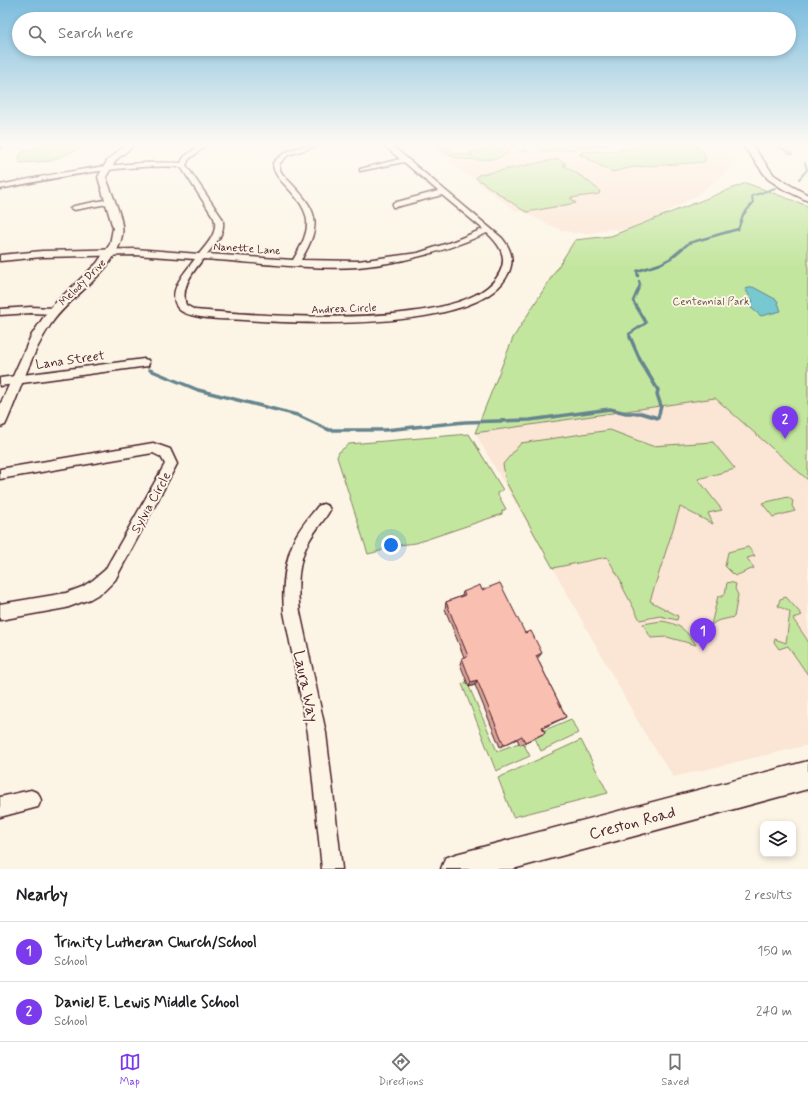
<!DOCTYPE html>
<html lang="en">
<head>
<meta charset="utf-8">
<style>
  :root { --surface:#fff; --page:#f2f2f2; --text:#202124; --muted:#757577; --line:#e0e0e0; --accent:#7c3aed }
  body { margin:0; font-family:Mynerve,sans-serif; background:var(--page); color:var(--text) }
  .controls { position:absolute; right:12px; bottom:12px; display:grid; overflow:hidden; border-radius:8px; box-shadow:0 2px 6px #0003 }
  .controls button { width:36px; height:36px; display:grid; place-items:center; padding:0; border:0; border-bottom:1px solid var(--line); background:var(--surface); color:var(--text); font:20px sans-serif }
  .you { position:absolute; left:391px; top:545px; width:14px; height:14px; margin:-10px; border:3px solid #fff; border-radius:50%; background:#1a73e8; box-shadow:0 0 0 6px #1a73e833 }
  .badge { display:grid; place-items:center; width:26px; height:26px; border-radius:50%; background:var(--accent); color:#fff; font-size:13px; font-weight:700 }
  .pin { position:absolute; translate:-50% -33px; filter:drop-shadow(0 1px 2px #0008) }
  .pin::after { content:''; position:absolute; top:21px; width:14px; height:12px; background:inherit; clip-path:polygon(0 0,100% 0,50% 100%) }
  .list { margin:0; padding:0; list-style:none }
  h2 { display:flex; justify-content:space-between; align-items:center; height:52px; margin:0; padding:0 16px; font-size:17px }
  h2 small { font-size:13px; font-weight:400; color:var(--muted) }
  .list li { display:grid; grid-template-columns:26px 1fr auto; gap:12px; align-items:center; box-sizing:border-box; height:60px; padding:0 16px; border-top:1px solid var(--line) }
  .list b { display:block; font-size:15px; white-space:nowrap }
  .list p { margin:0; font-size:13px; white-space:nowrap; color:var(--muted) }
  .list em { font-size:13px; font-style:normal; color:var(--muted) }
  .icon { flex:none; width:22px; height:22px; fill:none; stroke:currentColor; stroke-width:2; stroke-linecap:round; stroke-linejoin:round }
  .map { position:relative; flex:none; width:808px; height:869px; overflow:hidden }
  .search { position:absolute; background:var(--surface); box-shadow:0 2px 6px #0003; left:12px; right:12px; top:12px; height:44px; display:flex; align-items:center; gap:10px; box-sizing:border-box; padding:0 14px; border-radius:22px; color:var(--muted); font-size:15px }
  .sheet { height:172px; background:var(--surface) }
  nav { display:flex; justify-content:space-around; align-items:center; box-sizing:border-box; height:56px; border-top:1px solid var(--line); background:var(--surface); font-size:11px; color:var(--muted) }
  nav a { display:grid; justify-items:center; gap:2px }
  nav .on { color:var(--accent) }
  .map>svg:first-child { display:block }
  .built { fill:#fbe5d5 }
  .green { fill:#c3e69f; stroke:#868265 }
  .water { fill:#77c8d0; stroke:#65848e }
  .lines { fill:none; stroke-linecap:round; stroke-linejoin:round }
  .stream-far2 { stroke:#65848e; stroke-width:2 }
  .stream-far1 { stroke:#65848e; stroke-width:2.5 }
  .stream { stroke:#65848e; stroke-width:3.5 }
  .minor-casing { stroke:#4a1f2b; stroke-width:3 }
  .tertiary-casing { stroke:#4a1f2b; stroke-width:3 }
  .secondary-casing { stroke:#4a1f2b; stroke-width:3 }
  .minor { fill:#fcf5e5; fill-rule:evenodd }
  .tertiary { fill:#fcf5e5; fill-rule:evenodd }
  .secondary { fill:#fcf5e5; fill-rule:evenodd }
  .wall { fill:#d6a498; stroke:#4a1f2b }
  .shaded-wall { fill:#ae867c; stroke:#4a1f2b }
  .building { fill:#f9bfb1; stroke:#4a1f2b }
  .labels { text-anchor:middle; stroke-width:4; stroke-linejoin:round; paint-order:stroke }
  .far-street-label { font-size:11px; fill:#4a1f2b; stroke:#fcf5e5 }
  .far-park-label { font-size:11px; fill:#685148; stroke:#fcf5e5 }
  .street-label { font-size:13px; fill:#4a1f2b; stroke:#fcf5e5 }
  .near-street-label { font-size:16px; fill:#4a1f2b; stroke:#fcf5e5 }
</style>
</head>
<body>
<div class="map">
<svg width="808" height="869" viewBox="0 0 808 869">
  <rect width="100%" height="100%" fill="#fcf5e5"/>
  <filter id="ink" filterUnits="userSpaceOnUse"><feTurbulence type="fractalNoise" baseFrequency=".025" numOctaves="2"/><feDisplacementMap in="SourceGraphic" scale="8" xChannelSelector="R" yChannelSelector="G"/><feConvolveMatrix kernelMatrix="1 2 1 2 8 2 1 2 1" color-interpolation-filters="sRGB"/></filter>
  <g filter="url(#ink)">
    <g class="built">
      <path d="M 426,145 L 711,145 L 739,160 L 726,173 L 697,195 L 659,216 L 624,230 L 607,229 L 592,233 L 574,233 L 561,230 L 521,211 L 516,211 Z"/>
      <path d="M 808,385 L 808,745 L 674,777 L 645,734 L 553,568 L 475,433 Z"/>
    </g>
    <g class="green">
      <path d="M 41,145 L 87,145 L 51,161 L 20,163 L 19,157 L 21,153 Z"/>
      <path d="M 434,145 L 443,145 L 454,153 L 474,156 L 469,153 L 496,146 L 502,150 L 505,145 L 520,145 L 528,151 L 522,152 L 512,146 C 507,164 466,161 452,156 C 445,154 440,149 434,145 Z"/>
      <path d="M 535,145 L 610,145 L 545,152 Z"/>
      <path d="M 639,145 L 696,145 L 705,154 L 705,162 L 634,167 L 612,172 L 579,154 L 583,154 L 581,152 C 594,151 629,152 639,145 Z"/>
      <path d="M 558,159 L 566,164 L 563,165 L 584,178 L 600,191 L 599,194 L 570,198 L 576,203 L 527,212 L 521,209 L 476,178 L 478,175 Z"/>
      <path d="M 746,183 L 808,206 L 808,480 L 715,398 L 475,433 L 513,338 L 575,240 L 611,236 Z"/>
      <path d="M 610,430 L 652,446 L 713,442 L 735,469 L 698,479 L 722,510 L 708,513 L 713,524 L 680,507 L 650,601 L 678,616 L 677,620 L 660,616 L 640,620 L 622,586 L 621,581 L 607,557 L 553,568 L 506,482 L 503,464 L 521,443 Z"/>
      <path d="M 469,434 L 503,490 L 497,493 L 506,509 L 502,511 L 502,514 L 416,543 L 391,546 L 380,551 L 368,554 L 337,457 L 339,452 L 349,444 Z"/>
      <path d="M 788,497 L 793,501 L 792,506 L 795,511 L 773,517 L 762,503 Z"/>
      <path d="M 748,547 L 755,556 L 747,558 L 754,568 L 735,576 L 725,566 L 728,552 Z"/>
      <path d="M 730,582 L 736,584 L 735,589 L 738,595 L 734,617 L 717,621 L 711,625 L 718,596 L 721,597 L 725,594 L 727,583 Z"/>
      <path d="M 786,597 L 802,615 L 793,619 L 808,641 L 808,675 L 788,646 L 779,649 L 774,642 L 775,639 L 786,643 L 790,612 L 778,606 L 780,599 Z"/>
      <path d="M 661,621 C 678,623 687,630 696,645 L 667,637 L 651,638 L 643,624 Z"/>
      <path d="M 467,682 L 497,751 L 519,743 L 520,745 L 523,743 L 530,756 L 496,771 L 462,684 Z"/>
      <path d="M 571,719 L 578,733 L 541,751 L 535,738 L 539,736 L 538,733 Z"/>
      <path d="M 581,740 L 608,793 L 513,817 L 498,778 Z"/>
    </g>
    <path class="water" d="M 753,287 L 777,300 L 781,311 L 761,316 L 745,303 L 753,301 L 745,289 Z"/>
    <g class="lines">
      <g class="stream-far2">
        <path d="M 783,145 L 779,147 L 792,154"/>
        <path d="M 799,179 L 807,170 L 805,163"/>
        <path d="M 736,230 L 738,230 L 743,215 L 753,203 L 752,196 L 775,188"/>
      </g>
      <g class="stream-far1">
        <path d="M 638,276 L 637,271 L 660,264 L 671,258 L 689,243 L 738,229"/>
        <path d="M 631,338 L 629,334 L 646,323 L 633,301 L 640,285 L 639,281"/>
      </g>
      <path class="stream" d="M 150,370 L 198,390 L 297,415 L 329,430 L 385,430 L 465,422 L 530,420 L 610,409 L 626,413 L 641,413 L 658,418 L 661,406 L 657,394 L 658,390 L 641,362 L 630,337"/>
      <defs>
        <g id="minor">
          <path d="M 0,145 L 4,145 L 0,148 Z"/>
          <path d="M 200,145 L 207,145 L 189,159 L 186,165 L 222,218 C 227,232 215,244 207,254 L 293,260 C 314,225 312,213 284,184 C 278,177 273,172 273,163 C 284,150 302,145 319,145 L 288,155 L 279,164 C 279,172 284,176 290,182 C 319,212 322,224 301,260 L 358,261 L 418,253 L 454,241 L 483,229 L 442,195 L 396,207 L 393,207 L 393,203 L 438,191 L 404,162 L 360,171 L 360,169 L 400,159 L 384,145 L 391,145 L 502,238 C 511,249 515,260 508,274 C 481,333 300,324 244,320 C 228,319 185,320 177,307 C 167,290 186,271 195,259 L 135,255 L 42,257 L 0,261 L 0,255 L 42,251 L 135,249 L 199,254 C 207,244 219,232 214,218 L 181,167 C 119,164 60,177 0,189 L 0,185 C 60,173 119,160 181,163 L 184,157 ZM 487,233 C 499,244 508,256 500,272 C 471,334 255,315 195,310 L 186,305 C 180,287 193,272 203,259 C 252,262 309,270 358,267 C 403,263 446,251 487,233 Z"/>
          <path d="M 110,199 L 113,199 L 113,203 L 74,210 L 70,208 L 74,206 Z"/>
          <path d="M 31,307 L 53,308 L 58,311 L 53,314 L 31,313 L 0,315 L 0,309 Z"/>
          <path d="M 144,359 L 148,360 L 149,363 L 148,366 L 0,386 L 0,378 Z"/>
          <path d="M 153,443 L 170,449 L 177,464 L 115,580 L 104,591 L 90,599 L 66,608 L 0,620 L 0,604 L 66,593 L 82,587 L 93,580 L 105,570 L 165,464 L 161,457 L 153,453 L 0,479 L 0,469 Z"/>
          <path d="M 323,504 L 328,506 L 330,510 C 324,521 315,530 309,541 C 297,562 297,590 300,612 L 326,733 L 342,869 L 322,869 L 308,733 L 284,612 C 282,587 285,559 296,536 C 302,525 311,515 318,506 Z"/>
          <path d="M 31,790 L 38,793 L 41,800 L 38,807 L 0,817 L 0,797 Z"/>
        </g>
        <g id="tertiary">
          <path d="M 125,145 L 134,145 L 116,160 L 106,177 C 111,193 125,220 122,235 C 116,272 71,294 51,324 C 31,353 21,389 7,421 L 5,425 L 0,427 L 0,405 L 31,336 L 49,309 L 97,263 L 110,244 L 113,228 L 98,177 L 107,161 Z"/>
          <path d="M 743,145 L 752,145 L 774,175 L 790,185 L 808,195 L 808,201 L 783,189 L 768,179 Z"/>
        </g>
        <path id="secondary" d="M 808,761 L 808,789 L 513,869 L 441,869 L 445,858 L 456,854 Z"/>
      </defs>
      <use href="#minor" class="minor-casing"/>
      <use href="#tertiary" class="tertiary-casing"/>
      <use href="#secondary" class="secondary-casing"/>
      <use href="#minor" class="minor"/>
      <use href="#tertiary" class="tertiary"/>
      <use href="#secondary" class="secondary"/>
    </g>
    <path class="wall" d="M 482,590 L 537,658 L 566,717 L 543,728 L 545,733 L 520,745 L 517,739 L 500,747 L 475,685 L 469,687 L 460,664 L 462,658 L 464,657 L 445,609 L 446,602 L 462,596 L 463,592 Z"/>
    <g class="shaded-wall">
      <path d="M 542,653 L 537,659 L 536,656 Z"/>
      <path d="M 477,680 L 475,685 L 469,687 L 471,682 Z"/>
    </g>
    <path class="building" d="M 500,583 L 525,633 L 531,631 L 542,653 L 536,656 L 566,717 L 542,727 L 545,733 L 525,742 L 522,736 L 504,745 L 477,680 L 471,682 L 462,658 L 468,656 L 446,602 L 465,595 L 463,592 L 480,585 L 482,590 Z"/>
  </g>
  <linearGradient id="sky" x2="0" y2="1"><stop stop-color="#7bbcde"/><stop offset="0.54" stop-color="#fefaf3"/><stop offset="1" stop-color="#fefaf3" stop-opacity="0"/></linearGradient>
  <rect width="808" height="267" fill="url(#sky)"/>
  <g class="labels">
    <g class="far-street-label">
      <text transform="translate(247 248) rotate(4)" y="4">Nanette Lane</text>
      <text transform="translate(82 282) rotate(-45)" y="4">Melody Drive</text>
      <text transform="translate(344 308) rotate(-2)" y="4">Andrea Circle</text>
    </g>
    <g class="far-park-label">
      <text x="711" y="305">Centennial Park</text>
    </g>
    <g class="street-label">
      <text transform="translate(70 359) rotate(-8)" y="5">Lana Street</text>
      <text transform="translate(150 502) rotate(-61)" y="5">Sylvia Circle</text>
    </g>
    <g class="near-street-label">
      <text transform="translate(307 686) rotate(78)" y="6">Laura Way</text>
      <text transform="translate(632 822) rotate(-15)" y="6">Creston Road</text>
    </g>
  </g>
</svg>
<div class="controls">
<button><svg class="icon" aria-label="layers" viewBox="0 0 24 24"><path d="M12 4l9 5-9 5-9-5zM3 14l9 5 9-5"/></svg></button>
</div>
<div class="you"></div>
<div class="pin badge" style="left:703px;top:651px">1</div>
<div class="pin badge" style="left:785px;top:439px">2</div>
<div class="search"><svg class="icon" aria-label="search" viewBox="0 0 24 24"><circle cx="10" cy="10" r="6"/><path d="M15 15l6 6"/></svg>Search here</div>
</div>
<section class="sheet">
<h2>Nearby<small>2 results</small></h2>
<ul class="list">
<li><span class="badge">1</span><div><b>Trinity Lutheran Church/School</b><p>School</p></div><em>150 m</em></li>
<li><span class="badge">2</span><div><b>Daniel E. Lewis Middle School</b><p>School</p></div><em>240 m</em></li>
</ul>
</section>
<nav>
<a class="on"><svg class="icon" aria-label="map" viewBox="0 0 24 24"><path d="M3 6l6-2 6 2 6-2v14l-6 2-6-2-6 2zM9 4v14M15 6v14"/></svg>Map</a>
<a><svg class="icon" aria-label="directions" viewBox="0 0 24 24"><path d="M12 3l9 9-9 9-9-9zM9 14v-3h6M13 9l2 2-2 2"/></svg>Directions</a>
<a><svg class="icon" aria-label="saved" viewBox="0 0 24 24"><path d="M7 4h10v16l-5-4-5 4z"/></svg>Saved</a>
</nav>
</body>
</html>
